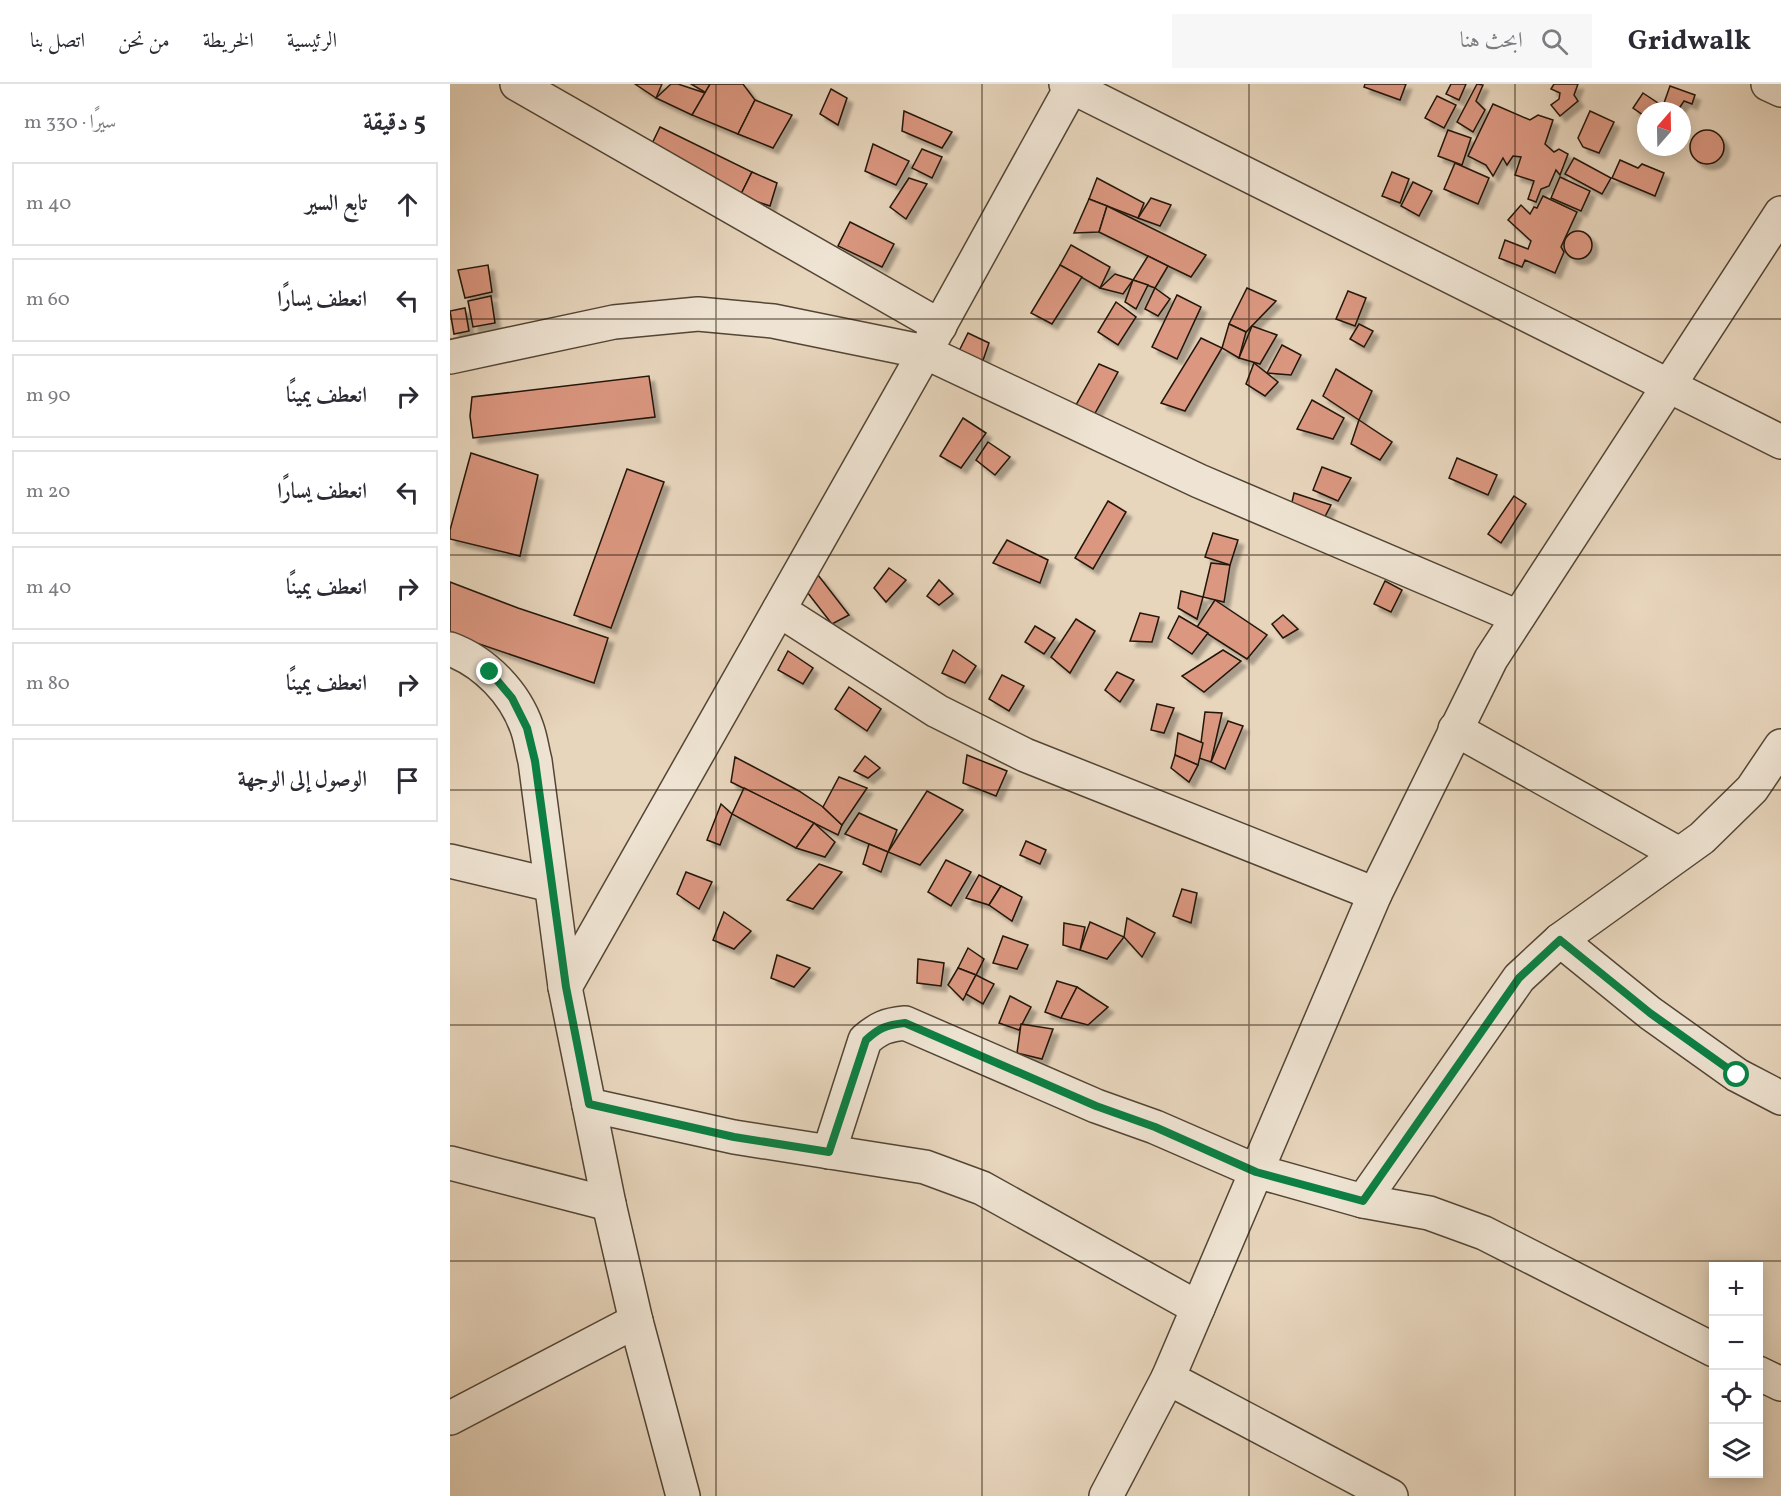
<!DOCTYPE html>
<html lang="ar">
<head>
<meta charset="utf-8">
<style>
  :root { --surface:#fff; --page:#f7f7f7; --text:#2b2b33; --muted:#7c7c81; --line:#e1e1e2 }
  body { margin:0; font-family:Vollkorn,Amiri,serif; background:var(--page); color:var(--text); direction:rtl }
  .controls { position:absolute; right:18px; bottom:18px; display:grid; overflow:hidden; border-radius:0px; box-shadow:0 3px 15px #0003 }
  .controls button { width:54px; height:54px; display:grid; place-items:center; padding:0; border:0; border-bottom:2px solid var(--line); background:var(--surface); color:var(--text); font:30px sans-serif }
  .compass { position:absolute; left:1187px; top:18px; width:54px; height:54px; border-radius:50%; background:var(--surface); box-shadow:0 3px 15px #0003; rotate:20deg }
  .stop { position:absolute; width:18px; height:18px; margin:-14px; border:4px solid #0b8043; border-radius:50%; background:#fff }
  .stop.end { background:#0b8043; border-color:#fff; box-shadow:0 2px 6px #0008 }
  .list { margin:0; padding:0; list-style:none }
  h2 { display:flex; justify-content:space-between; align-items:center; height:78px; margin:0; padding:0 24px; font-size:26px }
  h2 small { font-size:20px; font-weight:400; color:var(--muted) }
  .list li { display:grid; grid-template-columns:39px 1fr auto; gap:18px; align-items:center; box-sizing:border-box; height:84px; margin:0 12px 12px; padding:0 12px; border:2px solid var(--line); border-radius:0px }
  .list b { display:block; font-size:22px; white-space:nowrap }
  .list em { font-size:20px; font-style:normal; color:var(--muted) }
  .icon { flex:none; width:33px; height:33px; fill:none; stroke:currentColor; stroke-width:2; stroke-linecap:round; stroke-linejoin:round }
  .map { position:relative; flex:none; width:1331px; height:1412px; overflow:hidden; direction:ltr }
  header { display:flex; align-items:center; gap:36px; box-sizing:border-box; height:84px; padding:0 30px; background:var(--surface); border-bottom:2px solid var(--line) }
  header strong { font-size:28px }
  nav { display:flex; gap:33px; margin-inline-start:auto; font-size:21px }
  .search { width:420px; height:54px; background:var(--page); display:flex; align-items:center; gap:15px; box-sizing:border-box; padding:0 21px; border-radius:0px; color:var(--muted); font-size:22px }
  main { display:flex }
  aside { flex:1; background:var(--surface) }
  .map>svg:first-child { display:block }
  .building { fill:#db9780; stroke:#221508; stroke-width:1.5; filter:url(#shadow) }
  .lines { fill:none; stroke-linecap:round; stroke-linejoin:round }
  .street-casing { stroke:#534535; stroke-width:36 }
  .street { stroke:#efe4d3; stroke-width:33 }
  .route { stroke:#0b8043; stroke-width:8 }
  .grid { fill:none; stroke:#221508; stroke-width:1.5; stroke-opacity:0.55 }
</style>
</head>
<body>
<header>
<strong>Gridwalk</strong>
<div class="search"><svg class="icon" aria-label="search" viewBox="0 0 24 24"><circle cx="10" cy="10" r="6"/><path d="M15 15l6 6"/></svg>ابحث هنا</div>
<nav><a>الرئيسية</a><a>الخريطة</a><a>من نحن</a><a>اتصل بنا</a></nav>
</header>
<main>
<div class="map">
<svg width="1331" height="1412" viewBox="0 0 1331 1412">
  <defs>
    <filter id="shadow"><feDropShadow dx="5.5" dy="5.5" stdDeviation="1.5" flood-color="#0004"/></filter>
  </defs>
  <rect width="100%" height="100%" fill="#e7d5bc"/>
  <filter id="stains"><feTurbulence type="fractalNoise" baseFrequency=".00333" numOctaves="4"/><feColorMatrix values="0 0 0 0 .2 0 0 0 0 .09 0 0 0 0 .02 0 0 0 .5 -.17"/></filter>
  <radialGradient id="worn" r=".72"><stop offset=".6" stop-color="#630" stop-opacity="0"/><stop offset="1" stop-color="#630" stop-opacity=".3"/></radialGradient>
  <g class="building">
    <path d="M 185,0 L 212,0 L 206,14 Z"/>
    <path d="M 221,0 L 228,0 L 258,10 L 242,31 L 206,14 Z"/>
    <path d="M 241,0 L 261,0 L 258,10 Z"/>
    <path d="M 260,0 L 293,0 L 305,16 L 288,50 L 242,31 Z"/>
    <path d="M 915,0 L 956,0 L 950,16 L 914,3 Z"/>
    <path d="M 1001,0 L 1016,0 L 1009,16 L 996,10 Z"/>
    <path d="M 1027,0 L 1033,1 L 1026,17 L 1035,26 L 1023,48 L 1007,38 Z"/>
    <path d="M 1104,0 L 1128,0 L 1124,11 L 1128,17 L 1110,32 L 1101,21 L 1109,15 L 1110,9 L 1101,5 Z"/>
    <path d="M 1220,2 L 1245,11 L 1242,20 L 1234,17 L 1228,26 L 1223,27 L 1214,19 Z"/>
    <path d="M 381,5 L 397,14 L 388,41 L 370,30 Z"/>
    <path d="M 1193,9 L 1220,27 L 1196,27 L 1196,33 L 1183,24 Z"/>
    <path d="M 987,12 L 1006,21 L 994,44 L 975,34 Z"/>
    <path d="M 305,16 L 342,31 L 323,64 L 288,50 Z"/>
    <path d="M 1043,20 L 1080,36 L 1088,31 L 1103,36 L 1095,60 L 1104,68 L 1109,65 L 1118,70 L 1110,91 L 1106,86 L 1099,102 L 1091,105 L 1086,118 L 1078,115 L 1084,97 L 1065,91 L 1071,73 L 1063,72 L 1057,81 L 1053,74 L 1043,92 L 1036,81 L 1018,72 Z"/>
    <path d="M 454,27 L 502,48 L 492,64 L 452,47 Z"/>
    <path d="M 1140,27 L 1164,38 L 1149,69 L 1133,63 L 1128,54 Z"/>
    <path d="M 210,43 L 302,88 L 290,112 L 198,68 Z"/>
    <path d="M 998,46 L 1021,54 L 1012,81 L 988,72 Z"/>
    <circle cx="1257" cy="63" r="17"/>
    <path d="M 423,60 L 459,77 L 446,101 L 415,87 Z"/>
    <path d="M 472,65 L 492,73 L 482,94 L 462,84 Z"/>
    <path d="M 1124,74 L 1161,94 L 1152,110 L 1115,90 Z"/>
    <path d="M 1170,76 L 1188,84 L 1192,80 L 1214,89 L 1205,112 L 1162,94 Z"/>
    <path d="M 1005,79 L 1039,94 L 1028,120 L 994,105 Z"/>
    <path d="M 302,88 L 327,99 L 320,122 L 290,112 Z"/>
    <path d="M 942,88 L 959,95 L 950,119 L 932,112 Z"/>
    <path d="M 1110,93 L 1140,107 L 1131,127 L 1101,114 Z"/>
    <path d="M 459,94 L 477,100 L 456,135 L 440,123 Z"/>
    <path d="M 647,94 L 694,119 L 688,134 L 639,115 Z"/>
    <path d="M 963,98 L 982,107 L 969,132 L 951,122 Z"/>
    <path d="M 1093,112 L 1127,128 L 1111,163 L 1114,168 L 1105,189 L 1075,176 L 1072,183 L 1049,174 L 1055,156 L 1078,165 L 1081,157 L 1058,136 L 1071,121 L 1080,130 L 1084,123 L 1087,124 Z"/>
    <path d="M 701,114 L 721,121 L 710,142 L 688,134 Z"/>
    <path d="M 639,115 L 657,122 L 649,148 L 624,149 Z"/>
    <path d="M 657,122 L 756,171 L 741,193 L 718,182 L 649,148 Z"/>
    <path d="M 400,138 L 444,160 L 432,183 L 388,162 Z"/>
    <circle cx="1128" cy="161" r="14"/>
    <path d="M 621,161 L 660,183 L 650,204 L 610,181 Z"/>
    <path d="M 698,172 L 718,182 L 705,204 L 683,196 Z"/>
    <path d="M 38,181 L 42,208 L 15,214 L 8,186 Z"/>
    <path d="M 610,181 L 632,193 L 602,240 L 581,229 Z"/>
    <path d="M 665,190 L 683,196 L 673,210 L 650,204 Z"/>
    <path d="M 683,196 L 698,201 L 686,225 L 675,218 Z"/>
    <path d="M 705,204 L 720,215 L 708,232 L 695,225 Z"/>
    <path d="M 797,204 L 826,217 L 796,248 L 779,240 Z"/>
    <path d="M 898,207 L 916,214 L 905,242 L 886,235 Z"/>
    <path d="M 727,211 L 751,223 L 727,275 L 702,263 Z"/>
    <path d="M 41,212 L 45,239 L 23,243 L 18,217 Z"/>
    <path d="M 666,218 L 686,233 L 668,261 L 648,248 Z"/>
    <path d="M 15,224 L 19,247 L 4,250 L 0,227 Z"/>
    <path d="M 779,240 L 796,248 L 789,274 L 772,264 Z"/>
    <path d="M 909,240 L 923,247 L 914,263 L 900,255 Z"/>
    <path d="M 802,242 L 827,251 L 810,280 L 789,274 Z"/>
    <path d="M 518,249 L 539,259 L 531,282 L 506,273 Z"/>
    <path d="M 751,254 L 772,264 L 735,327 L 711,319 Z"/>
    <path d="M 832,261 L 851,271 L 841,291 L 817,289 Z"/>
    <path d="M 804,279 L 828,298 L 815,312 L 796,300 Z"/>
    <path d="M 649,280 L 668,288 L 644,331 L 626,321 Z"/>
    <path d="M 886,285 L 922,307 L 909,336 L 873,312 Z"/>
    <path d="M 199,292 L 205,333 L 23,354 L 20,332 L 22,313 Z"/>
    <path d="M 862,316 L 894,334 L 883,355 L 847,345 Z"/>
    <path d="M 513,334 L 536,349 L 511,384 L 490,372 Z"/>
    <path d="M 909,336 L 942,358 L 930,376 L 901,360 Z"/>
    <path d="M 538,358 L 560,373 L 545,391 L 526,376 Z"/>
    <path d="M 21,369 L 88,391 L 70,472 L 0,455 L 0,446 Z"/>
    <path d="M 1007,374 L 1047,391 L 1038,411 L 999,394 Z"/>
    <path d="M 872,383 L 901,394 L 888,417 L 863,406 Z"/>
    <path d="M 177,385 L 214,398 L 161,544 L 124,531 Z"/>
    <path d="M 844,409 L 881,421 L 870,442 L 840,427 Z"/>
    <path d="M 1064,412 L 1076,420 L 1051,459 L 1038,450 Z"/>
    <path d="M 658,417 L 676,428 L 643,485 L 625,474 Z"/>
    <path d="M 763,449 L 788,456 L 780,481 L 755,473 Z"/>
    <path d="M 557,456 L 598,476 L 590,499 L 543,479 Z"/>
    <path d="M 761,479 L 780,481 L 774,518 L 753,513 Z"/>
    <path d="M 439,484 L 456,496 L 436,518 L 424,504 Z"/>
    <path d="M 368,491 L 399,531 L 382,540 L 357,508 Z"/>
    <path d="M 489,496 L 503,510 L 489,521 L 477,512 Z"/>
    <path d="M 935,497 L 952,506 L 941,528 L 924,520 Z"/>
    <path d="M 0,498 L 68,524 L 158,554 L 144,599 L 0,550 Z"/>
    <path d="M 731,507 L 753,513 L 747,535 L 728,524 Z"/>
    <path d="M 765,516 L 817,551 L 797,575 L 747,543 Z"/>
    <path d="M 690,529 L 709,533 L 702,558 L 680,557 Z"/>
    <path d="M 833,531 L 848,545 L 833,554 L 822,540 Z"/>
    <path d="M 729,532 L 758,549 L 742,570 L 718,554 Z"/>
    <path d="M 626,535 L 645,547 L 620,589 L 601,573 Z"/>
    <path d="M 585,542 L 605,554 L 594,570 L 575,558 Z"/>
    <path d="M 503,566 L 526,582 L 515,599 L 492,589 Z"/>
    <path d="M 773,566 L 791,577 L 754,608 L 732,592 Z"/>
    <path d="M 338,567 L 363,584 L 353,600 L 328,586 Z"/>
    <path d="M 667,588 L 684,596 L 670,618 L 655,606 Z"/>
    <path d="M 552,591 L 574,602 L 559,627 L 539,615 Z"/>
    <path d="M 399,603 L 431,625 L 417,647 L 385,625 Z"/>
    <path d="M 707,620 L 724,624 L 714,649 L 701,646 Z"/>
    <path d="M 755,628 L 772,629 L 761,678 L 749,674 Z"/>
    <path d="M 778,637 L 793,642 L 775,685 L 761,678 Z"/>
    <path d="M 728,649 L 753,659 L 748,681 L 725,671 Z"/>
    <path d="M 517,671 L 557,687 L 546,712 L 513,699 Z"/>
    <path d="M 725,671 L 748,681 L 739,698 L 721,684 Z"/>
    <path d="M 415,672 L 430,684 L 418,694 L 404,687 Z"/>
    <path d="M 285,673 L 349,707 L 373,723 L 392,741 L 388,751 L 281,698 Z"/>
    <path d="M 389,693 L 417,704 L 392,741 L 373,723 Z"/>
    <path d="M 294,704 L 364,739 L 346,764 L 282,730 Z"/>
    <path d="M 477,707 L 513,726 L 470,781 L 438,768 Z"/>
    <path d="M 271,720 L 282,730 L 270,761 L 257,756 Z"/>
    <path d="M 409,729 L 447,746 L 438,768 L 395,750 Z"/>
    <path d="M 364,739 L 385,758 L 375,773 L 346,764 Z"/>
    <path d="M 576,757 L 596,766 L 590,780 L 570,771 Z"/>
    <path d="M 419,760 L 438,768 L 431,788 L 413,780 Z"/>
    <path d="M 496,776 L 521,788 L 501,822 L 478,808 Z"/>
    <path d="M 369,780 L 392,788 L 363,825 L 337,816 Z"/>
    <path d="M 236,788 L 262,798 L 249,825 L 227,810 Z"/>
    <path d="M 529,791 L 551,802 L 539,821 L 516,814 Z"/>
    <path d="M 551,802 L 572,813 L 562,837 L 539,821 Z"/>
    <path d="M 732,805 L 747,809 L 741,839 L 723,832 Z"/>
    <path d="M 274,828 L 301,847 L 284,865 L 263,856 Z"/>
    <path d="M 677,834 L 705,849 L 692,873 L 674,853 Z"/>
    <path d="M 640,838 L 674,853 L 657,875 L 630,866 Z"/>
    <path d="M 614,839 L 635,843 L 630,866 L 613,861 Z"/>
    <path d="M 553,852 L 578,861 L 567,885 L 543,879 Z"/>
    <path d="M 518,864 L 534,875 L 526,891 L 508,884 Z"/>
    <path d="M 327,871 L 360,884 L 344,903 L 321,894 Z"/>
    <path d="M 468,875 L 494,879 L 491,902 L 467,899 Z"/>
    <path d="M 508,884 L 526,891 L 513,916 L 498,901 Z"/>
    <path d="M 526,891 L 544,900 L 533,920 L 516,910 Z"/>
    <path d="M 607,897 L 627,903 L 611,934 L 595,928 Z"/>
    <path d="M 627,903 L 658,923 L 638,941 L 611,934 Z"/>
    <path d="M 560,912 L 581,923 L 569,946 L 549,939 Z"/>
    <path d="M 571,940 L 603,945 L 592,975 L 567,969 Z"/>
  </g>
  <g class="lines">
    <defs>
      <g id="street">
        <path d="M 67,0 L 490,242"/>
        <path d="M 616,0 L 1331,358"/>
        <path d="M 1318,0 L 1331,6"/>
        <path d="M 0,273 L 164,238 L 248,230 L 323,237 L 475,268 L 749,397 L 1068,533"/>
        <path d="M 329,526 L 487,627 L 575,671 L 925,810"/>
        <path d="M 0,565 C 35,578 65,609 77,644 C 81,655 82,666 85,677 L 115,903 L 159,1120 L 186,1237 L 233,1412"/>
        <path d="M 1005,645 L 1229,770"/>
        <path d="M 0,777 L 101,801"/>
        <path d="M 1110,856 L 1200,929 L 1287,991 L 1331,1014"/>
        <path d="M 115,903 L 475,268 L 623,0"/>
        <path d="M 139,1021 L 284,1053 L 475,1083 L 532,1104 L 748,1224"/>
        <path d="M 379,1068 L 415,956 C 429,944 436,941 455,939 L 646,1022 L 705,1043 L 806,1087 L 913,1117 L 979,1129 L 1034,1149 L 1264,1266"/>
        <path d="M 0,1079 L 159,1120"/>
        <path d="M 913,1117 L 1069,894 L 1110,856 L 1252,754 L 1302,705 L 1331,662"/>
        <path d="M 1308,1289 L 1331,1300"/>
        <path d="M 718,1294 L 925,810 L 1041,575 L 1331,129"/>
        <path d="M 0,1334 L 186,1237"/>
        <path d="M 656,1412 L 718,1294 L 941,1412"/>
      </g>
    </defs>
    <use href="#street" class="street-casing"/>
    <use href="#street" class="street"/>
  </g>
  <g class="lines">
    <path class="route" d="M 40,588 L 62,614 L 77,644 L 85,677 L 116,903 L 139,1020 L 284,1053 L 379,1068 L 416,956 C 429,944 436,941 455,939 L 646,1022 L 705,1043 L 806,1088 L 913,1117 L 1069,894 L 1110,856 L 1200,929 L 1287,991"/>
  </g>
  <path class="grid" d="M 266,0 L 266,1412M 532,0 L 532,1412M 799,0 L 799,1412M 1065,0 L 1065,1412M 0,235 L 1331,235M 0,471 L 1331,471M 0,706 L 1331,706M 0,941 L 1331,941M 0,1177 L 1331,1177"/>
  <rect width="100%" height="100%" filter="url(#stains)"/>
  <rect width="100%" height="100%" fill="url(#worn)"/>
</svg>
<div class="controls">
<button>+</button>
<button>−</button>
<button><svg class="icon" aria-label="locate" viewBox="0 0 24 24"><circle cx="12" cy="12" r="6"/><path d="M12 2v4M12 18v4M2 12h4M18 12h4"/></svg></button>
<button><svg class="icon" aria-label="layers" viewBox="0 0 24 24"><path d="M12 4l9 5-9 5-9-5zM3 14l9 5 9-5"/></svg></button>
</div>
<svg class="compass" viewBox="-18 -18 36 36"><path d="M0-13l5 13h-10z" fill="#e53935"/><path d="M0 13l5-13h-10z" fill="#7c7c81"/></svg>
<div class="stop" style="left:1287px;top:991px"></div>
<div class="stop end" style="left:40px;top:588px"></div>
</div>
<aside>
<h2>5 دقيقة<small>سيرًا · 330 m</small></h2>
<ul class="list">
<li><svg class="icon" aria-label="ahead" viewBox="0 0 24 24"><path d="M12 20V5M6 11l6-6 6 6"/></svg><div><b>تابع السير</b></div><em>40 m</em></li>
<li><svg class="icon" aria-label="left" viewBox="0 0 24 24"><path d="M17 20v-9H6M10 6l-5 5 5 5"/></svg><div><b>انعطف يسارًا</b></div><em>60 m</em></li>
<li><svg class="icon" aria-label="right" viewBox="0 0 24 24"><path d="M7 20v-9h11M14 6l5 5-5 5"/></svg><div><b>انعطف يمينًا</b></div><em>90 m</em></li>
<li><svg class="icon" aria-label="left" viewBox="0 0 24 24"><path d="M17 20v-9H6M10 6l-5 5 5 5"/></svg><div><b>انعطف يسارًا</b></div><em>20 m</em></li>
<li><svg class="icon" aria-label="right" viewBox="0 0 24 24"><path d="M7 20v-9h11M14 6l5 5-5 5"/></svg><div><b>انعطف يمينًا</b></div><em>40 m</em></li>
<li><svg class="icon" aria-label="right" viewBox="0 0 24 24"><path d="M7 20v-9h11M14 6l5 5-5 5"/></svg><div><b>انعطف يمينًا</b></div><em>80 m</em></li>
<li><svg class="icon" aria-label="arrive" viewBox="0 0 24 24"><path d="M6 21V4h12l-3 4 3 4H6"/></svg><div><b>الوصول إلى الوجهة</b></div></li>
</ul>
</aside>
</main>
</body>
</html>
